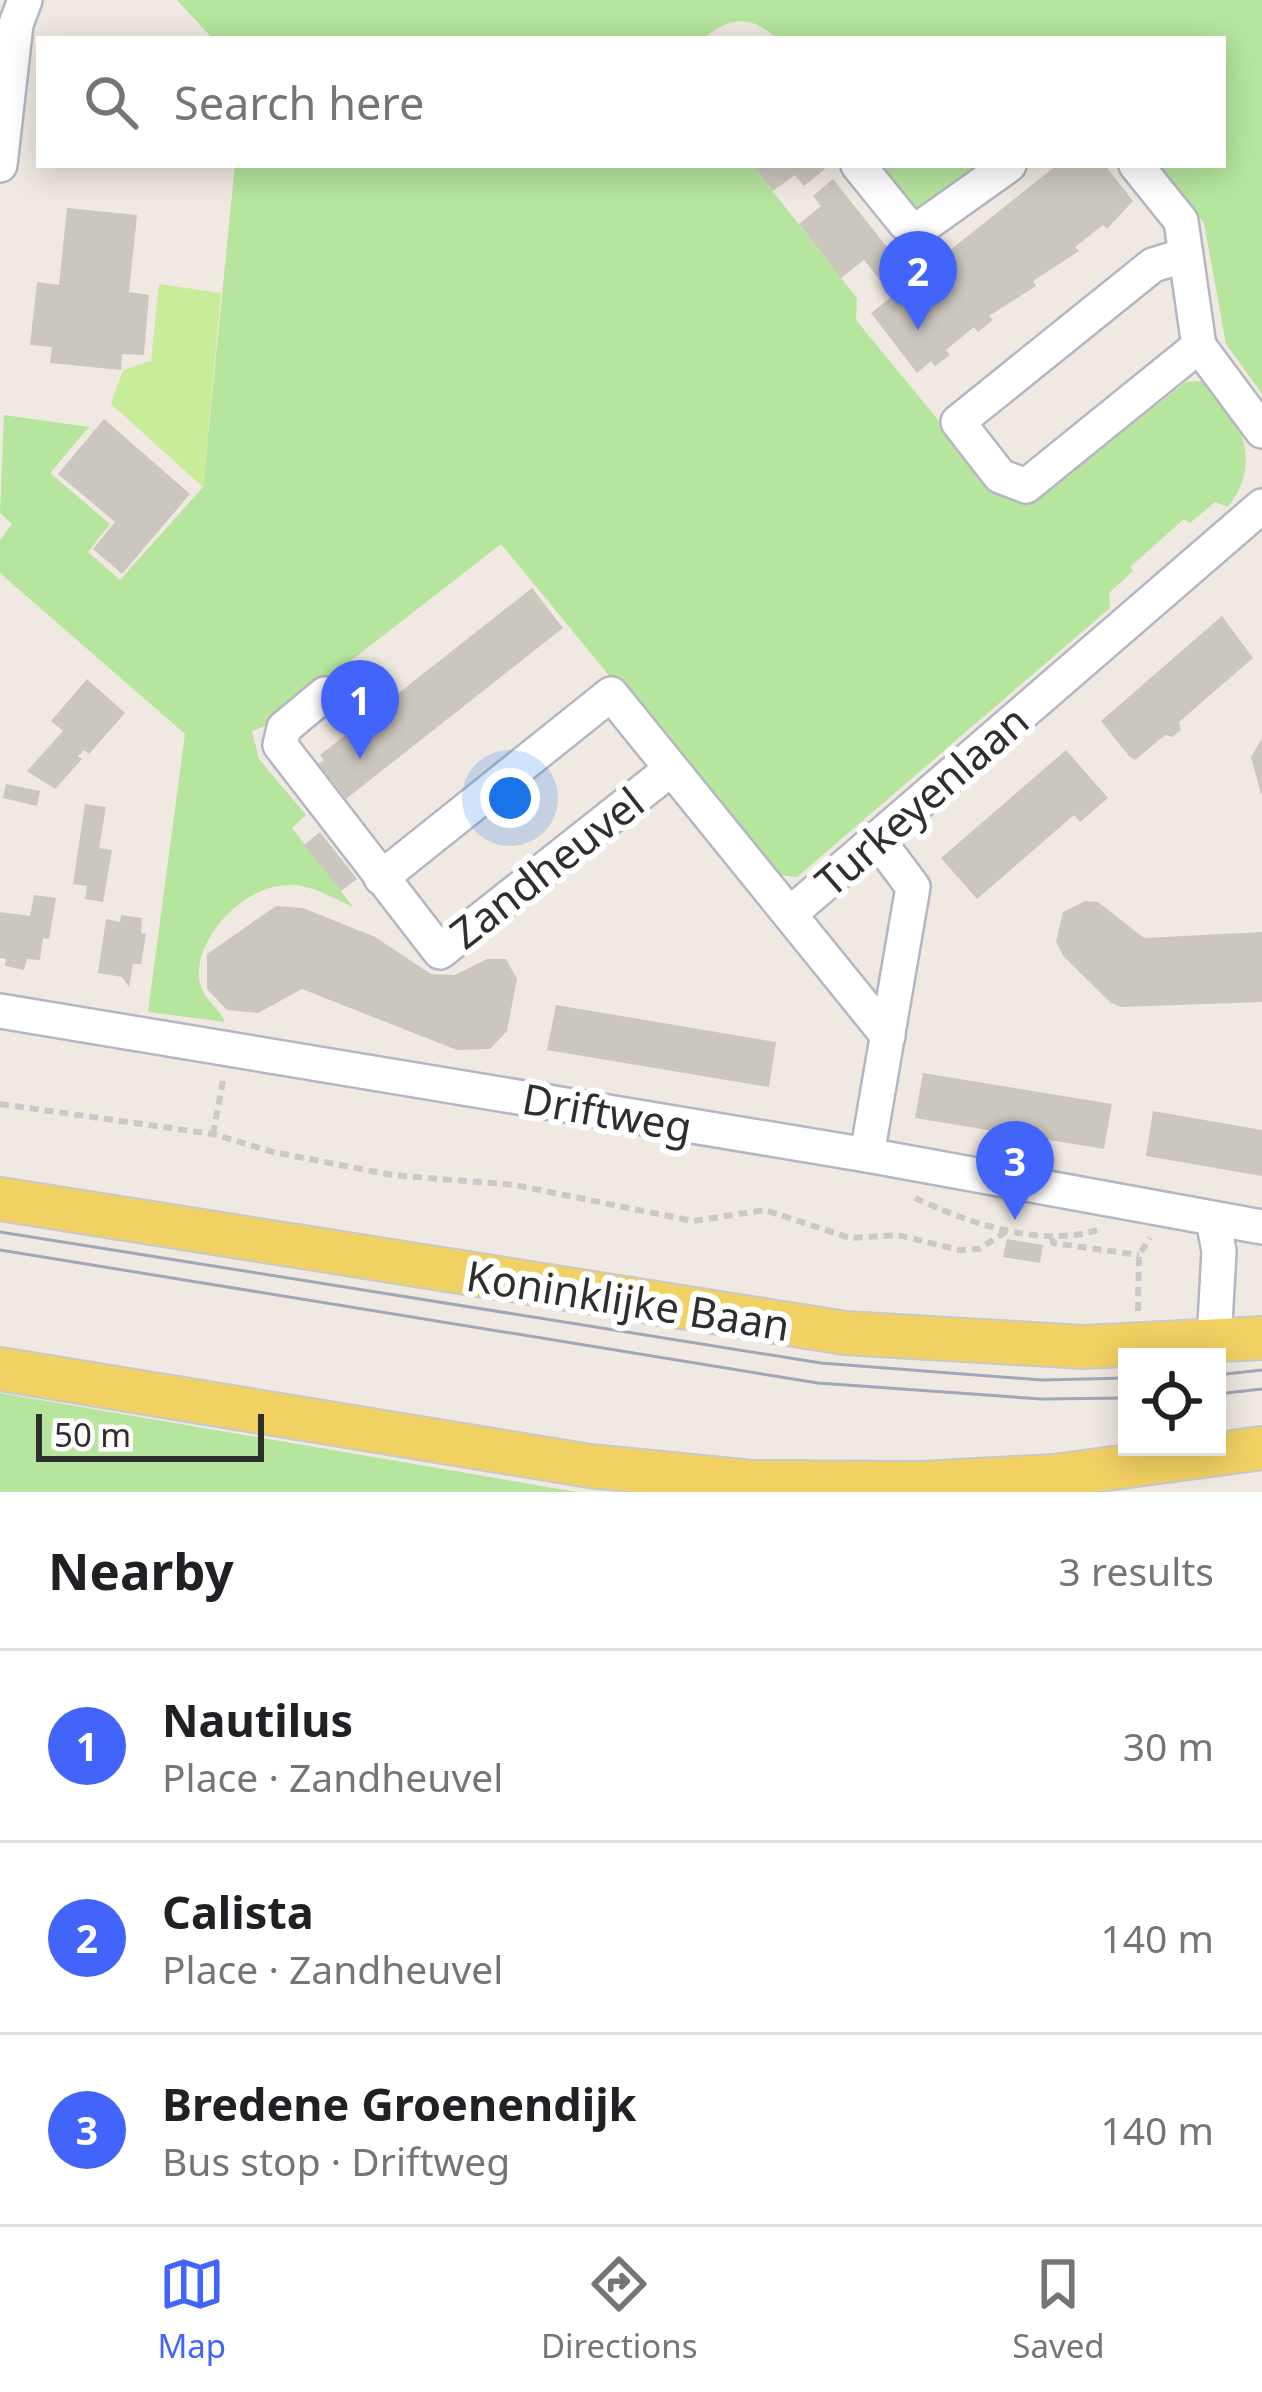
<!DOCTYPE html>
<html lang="en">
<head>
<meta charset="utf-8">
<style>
  :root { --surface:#fff; --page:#f2f2f2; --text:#202124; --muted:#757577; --line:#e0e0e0; --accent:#4264fb }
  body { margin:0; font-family:"Noto Sans",sans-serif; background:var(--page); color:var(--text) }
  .controls { position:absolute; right:36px; bottom:36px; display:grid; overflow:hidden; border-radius:0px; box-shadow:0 6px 30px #0003 }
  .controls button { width:108px; height:108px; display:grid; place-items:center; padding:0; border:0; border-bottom:3px solid var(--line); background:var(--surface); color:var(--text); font:60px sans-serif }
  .scale { position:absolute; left:36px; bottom:30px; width:228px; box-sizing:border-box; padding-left:12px; border:6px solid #2e2e2e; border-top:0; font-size:33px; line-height:42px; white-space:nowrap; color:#2e2e2e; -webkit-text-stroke:9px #fff; paint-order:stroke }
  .you { position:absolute; left:510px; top:798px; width:42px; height:42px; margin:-30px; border:9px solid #fff; border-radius:50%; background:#1a73e8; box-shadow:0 0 0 18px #1a73e833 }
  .badge { display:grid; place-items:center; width:78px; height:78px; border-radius:50%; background:var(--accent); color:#fff; font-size:39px; font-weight:700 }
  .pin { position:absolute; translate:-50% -99px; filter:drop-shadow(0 3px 6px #0008) }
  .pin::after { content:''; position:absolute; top:63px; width:42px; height:36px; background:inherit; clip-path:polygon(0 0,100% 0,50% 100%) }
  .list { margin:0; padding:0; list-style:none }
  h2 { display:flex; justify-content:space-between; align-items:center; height:156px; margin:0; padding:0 48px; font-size:51px }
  h2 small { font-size:39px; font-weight:400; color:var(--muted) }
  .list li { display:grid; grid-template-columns:78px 1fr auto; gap:36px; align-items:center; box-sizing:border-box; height:192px; padding:0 48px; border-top:3px solid var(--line) }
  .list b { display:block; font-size:45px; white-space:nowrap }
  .list p { margin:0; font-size:39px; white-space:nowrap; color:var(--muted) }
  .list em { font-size:39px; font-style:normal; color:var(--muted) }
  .icon { flex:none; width:66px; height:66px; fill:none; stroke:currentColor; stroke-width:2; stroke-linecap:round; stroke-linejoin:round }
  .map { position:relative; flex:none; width:1262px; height:1492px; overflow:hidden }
  .search { position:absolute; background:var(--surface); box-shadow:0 6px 30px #0003; left:36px; right:36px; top:36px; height:132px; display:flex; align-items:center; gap:30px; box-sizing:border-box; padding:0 42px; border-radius:0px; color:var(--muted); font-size:45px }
  .sheet { height:732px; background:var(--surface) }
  nav { display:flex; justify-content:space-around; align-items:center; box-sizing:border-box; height:168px; border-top:3px solid var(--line); background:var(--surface); font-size:33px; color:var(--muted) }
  nav a { display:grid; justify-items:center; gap:6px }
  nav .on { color:var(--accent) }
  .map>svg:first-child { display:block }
  .green { fill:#b6e59e }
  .pitch { fill:#c9ec9a }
  .building { fill:#cbc7bf }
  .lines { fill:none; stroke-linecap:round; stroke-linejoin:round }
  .minor-casing { stroke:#b4b7c1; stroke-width:38 }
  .major-casing { stroke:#c9c9c9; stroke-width:46 }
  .path { stroke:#c9c9c9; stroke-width:6; stroke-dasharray:9 6; stroke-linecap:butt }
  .minor { stroke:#fff; stroke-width:33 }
  .major { stroke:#f2d163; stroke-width:42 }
  .tram { stroke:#a3a6b8; stroke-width:3 }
  .labels { text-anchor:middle; stroke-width:12; stroke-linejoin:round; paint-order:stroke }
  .street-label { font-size:42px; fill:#2e2e2e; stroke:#fff }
</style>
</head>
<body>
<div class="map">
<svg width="1262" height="1492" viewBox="0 0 1262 1492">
  <rect width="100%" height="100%" fill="#efe9e1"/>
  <g class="green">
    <path d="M 177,0 L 1262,0 L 1262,394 L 1226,344 L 1204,223 L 1157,165 L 1223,165 L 1223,39 L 777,39 C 751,14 729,17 703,39 L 213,39 Z"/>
    <path d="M 235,165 L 752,165 L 857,298 L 856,320 L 998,493 L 1025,500 L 1041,495 L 1186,382 L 1201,381 C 1244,417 1262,463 1228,507 L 1215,502 L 1190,523 L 1184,519 L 1130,567 L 1133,571 L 1109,593 L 1110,608 L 797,877 L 774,874 L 765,865 L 501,544 L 268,725 L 252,731 L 259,759 L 306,815 L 292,828 L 353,907 C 335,899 312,885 291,885 C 248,883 197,933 199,976 C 200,999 219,1006 225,1022 L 148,1012 L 185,734 L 0,573 L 0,540 L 12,524 L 0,513 L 4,415 L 89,427 L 50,473 L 110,524 L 88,552 L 120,580 L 203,487 Z"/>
    <path d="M 877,165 L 987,165 L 921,209 L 913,207 Z"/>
    <path d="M 0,1393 L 577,1492 L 0,1492 Z"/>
  </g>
  <path class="pitch" d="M 159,284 L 221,293 L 203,487 L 111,404 L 123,370 L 151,361 Z"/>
  <g class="building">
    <path d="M 752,165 L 822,165 L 825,169 L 804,186 L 795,175 L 773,191 Z"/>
    <path d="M 1057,165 L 1105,165 L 1133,201 L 1107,229 L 1103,225 L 1075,247 L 1079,251 L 1033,281 L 1036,286 L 989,316 L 993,320 L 978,332 L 974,327 L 946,350 L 950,355 L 935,366 L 931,361 L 917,373 L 871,313 Z"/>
    <path d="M 833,179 L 902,266 L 882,283 L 864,260 L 841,278 L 799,224 L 821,206 L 813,196 Z"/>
    <path d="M 67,208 L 137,215 L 129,292 L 149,295 L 144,355 L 122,354 L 121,370 L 50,363 L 52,347 L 30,345 L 37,282 L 59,285 Z"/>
    <path d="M 104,419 L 190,494 L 122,574 L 93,549 L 115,522 L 58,474 Z"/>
    <path d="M 532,588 L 563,628 L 346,799 L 318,764 L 324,760 L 320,755 Z"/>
    <path d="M 1222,616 L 1253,658 L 1179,722 L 1181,730 L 1172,737 L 1165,735 L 1135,760 L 1129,756 L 1101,721 Z"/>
    <path d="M 87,679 L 125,713 L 89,754 L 84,750 L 78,756 L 82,759 L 55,789 L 27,771 L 63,731 L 51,721 Z"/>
    <path d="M 1262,738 L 1262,794 L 1261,794 L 1251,757 Z"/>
    <path d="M 1066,750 L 1108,798 L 1080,822 L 1074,815 L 977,899 L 941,858 Z"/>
    <path d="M 6,784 L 40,791 L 37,806 L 3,798 Z"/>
    <path d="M 85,804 L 106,807 L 99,848 L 112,850 L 103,902 L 85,899 L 87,886 L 73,884 Z"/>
    <path d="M 320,832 L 357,879 L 341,891 L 304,845 Z"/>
    <path d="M 34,895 L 56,898 L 49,939 L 43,938 L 40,960 L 27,959 L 24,970 L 5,966 L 6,959 L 0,958 L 0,912 L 30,916 Z"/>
    <path d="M 1085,901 L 1098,902 L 1144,938 L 1262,932 L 1262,1002 L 1121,1007 L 1111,1003 L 1064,957 L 1056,942 L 1063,912 Z"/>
    <path d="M 276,906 L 303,908 L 375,937 L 431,974 L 455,975 L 487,959 L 506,959 L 517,979 L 507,1031 L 490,1049 L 457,1050 L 302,989 L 258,1013 L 227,1010 L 207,989 L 207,954 Z"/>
    <path d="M 121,915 L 142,918 L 141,933 L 146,934 L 141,964 L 133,964 L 129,987 L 122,977 L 98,973 L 106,919 L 120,922 Z"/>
    <path d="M 556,1005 L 776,1042 L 769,1087 L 547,1050 Z"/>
    <path d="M 923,1073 L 1112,1104 L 1104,1149 L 915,1118 Z"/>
    <path d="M 1153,1111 L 1262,1130 L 1262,1176 L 1146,1156 Z"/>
    <path d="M 1007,1239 L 1043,1245 L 1040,1263 L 1003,1257 Z"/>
  </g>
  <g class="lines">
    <defs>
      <g id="minor">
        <path d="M 0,165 L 16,24 L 25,0"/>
        <path d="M 858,165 L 905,223 L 919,229 L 1009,165"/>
        <path d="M 1136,165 L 1181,221 L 1199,346 L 1262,431"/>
        <path d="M 1186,255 L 1153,265 L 958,422 L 1000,476 L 1026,486 L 1199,346"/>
        <path d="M 325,694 L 284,728 L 280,745 L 440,952 L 671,769"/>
        <path d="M 381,878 L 611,694 L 888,1036"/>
        <path d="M 790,914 L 1262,506"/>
        <path d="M 0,1011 L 867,1155 L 1262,1227"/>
        <path d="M 867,1155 L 913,887 L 877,839"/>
        <path d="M 1213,1220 L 1219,1251 L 1214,1342"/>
      </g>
      <g id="major">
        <path d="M 0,1199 L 845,1333 L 1084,1347 L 1262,1338"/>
        <path d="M 0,1369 L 590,1466 L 752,1482 L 920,1483 L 1054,1476 L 1262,1448"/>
      </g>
    </defs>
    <use href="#minor" class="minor-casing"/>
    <use href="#major" class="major-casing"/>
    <g class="path">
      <path d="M 0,1104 L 213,1134 L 273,1152 L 392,1175 L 515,1185 L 693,1221 L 765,1210 L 850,1238 L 898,1235 L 959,1250 L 979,1249 L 1009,1230"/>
      <path d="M 213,1134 L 223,1081"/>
      <path d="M 915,1198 C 969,1223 1039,1248 1098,1230"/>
      <path d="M 1052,1238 L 1053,1243 L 1139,1255"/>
      <path d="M 1138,1311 L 1139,1255 L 1150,1238"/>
    </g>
    <use href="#minor" class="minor"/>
    <use href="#major" class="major"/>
    <g class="tram">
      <path d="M 0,1232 L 821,1363 L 1042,1380 L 1127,1378"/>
      <path d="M 0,1250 L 818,1383 L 1041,1399 L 1127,1398"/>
      <path d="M 1217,1375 L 1262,1370"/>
      <path d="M 1217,1394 L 1262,1389"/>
    </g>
  </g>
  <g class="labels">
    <g class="street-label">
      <text transform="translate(922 801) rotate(-41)" y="15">Turkeyenlaan</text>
      <text transform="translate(547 868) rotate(-38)" y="15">Zandheuvel</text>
      <text transform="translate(607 1113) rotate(10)" y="15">Driftweg</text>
      <text transform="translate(628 1301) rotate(9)" y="15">Koninklijke Baan</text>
    </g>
  </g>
</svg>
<div class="controls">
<button><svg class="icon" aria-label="locate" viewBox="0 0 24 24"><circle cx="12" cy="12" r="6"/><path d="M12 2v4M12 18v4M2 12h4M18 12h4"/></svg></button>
</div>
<div class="scale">50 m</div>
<div class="you"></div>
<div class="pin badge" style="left:360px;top:759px">1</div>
<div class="pin badge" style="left:918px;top:330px">2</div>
<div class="pin badge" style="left:1015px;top:1220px">3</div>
<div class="search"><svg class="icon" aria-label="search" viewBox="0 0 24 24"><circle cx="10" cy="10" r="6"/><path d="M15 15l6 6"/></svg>Search here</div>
</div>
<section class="sheet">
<h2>Nearby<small>3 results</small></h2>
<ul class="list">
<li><span class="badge">1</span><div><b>Nautilus</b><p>Place · Zandheuvel</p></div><em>30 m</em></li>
<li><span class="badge">2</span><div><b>Calista</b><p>Place · Zandheuvel</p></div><em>140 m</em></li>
<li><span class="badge">3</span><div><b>Bredene Groenendijk</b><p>Bus stop · Driftweg</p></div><em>140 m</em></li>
</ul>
</section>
<nav>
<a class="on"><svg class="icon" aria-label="map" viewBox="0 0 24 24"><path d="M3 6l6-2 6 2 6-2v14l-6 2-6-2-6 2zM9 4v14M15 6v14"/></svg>Map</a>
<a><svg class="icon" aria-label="directions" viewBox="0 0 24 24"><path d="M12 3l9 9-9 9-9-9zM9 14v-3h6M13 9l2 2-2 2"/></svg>Directions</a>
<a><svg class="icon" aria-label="saved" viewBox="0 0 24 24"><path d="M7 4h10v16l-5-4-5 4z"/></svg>Saved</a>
</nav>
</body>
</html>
